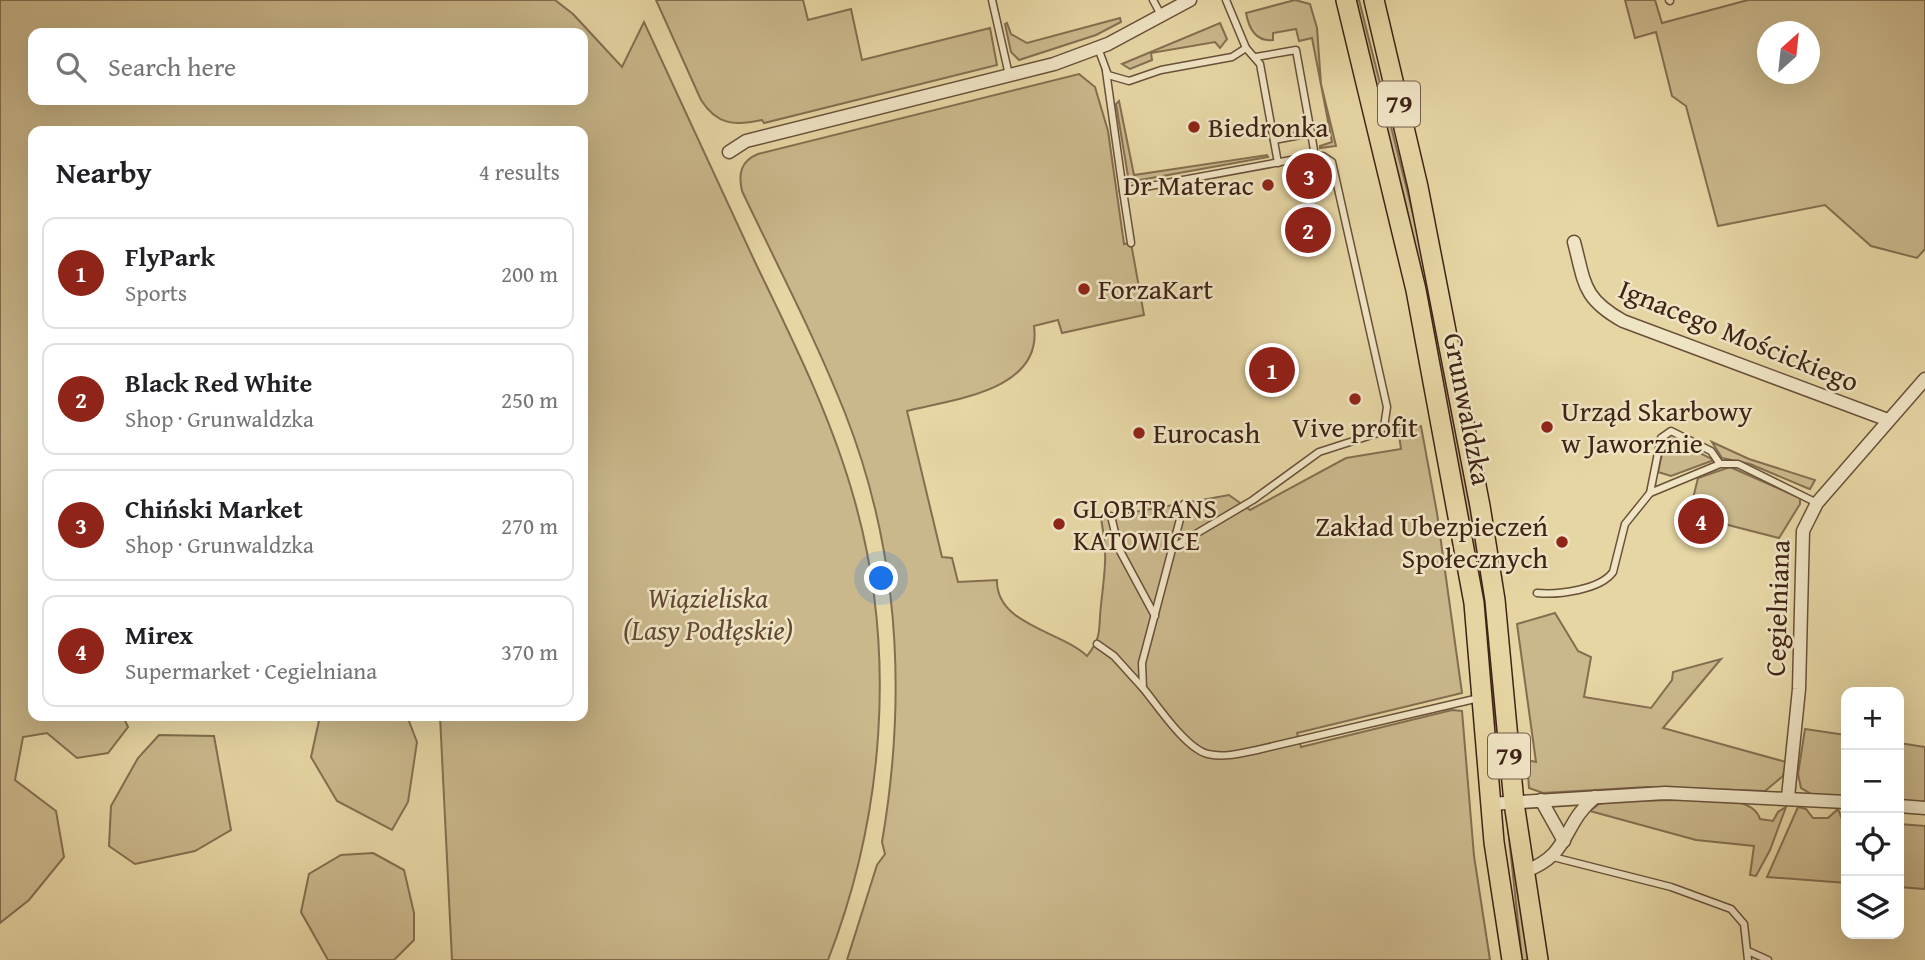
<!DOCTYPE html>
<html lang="en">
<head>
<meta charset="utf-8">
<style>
  :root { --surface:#fff; --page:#f2f2f2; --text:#202124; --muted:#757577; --line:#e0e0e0; --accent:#8f2418 }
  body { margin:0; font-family:"Gentium Book Plus",serif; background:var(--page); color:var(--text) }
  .controls { position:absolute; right:21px; bottom:21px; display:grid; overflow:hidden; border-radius:14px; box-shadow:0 7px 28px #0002 }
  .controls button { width:63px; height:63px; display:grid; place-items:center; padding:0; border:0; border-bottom:2px solid var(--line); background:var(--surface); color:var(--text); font:35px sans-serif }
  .compass { position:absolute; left:1757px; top:21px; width:63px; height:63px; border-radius:50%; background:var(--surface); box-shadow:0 7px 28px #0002; rotate:27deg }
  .you { position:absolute; left:882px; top:579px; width:24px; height:24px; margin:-18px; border:5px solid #fff; border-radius:50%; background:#1a73e8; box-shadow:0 0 0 10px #1a73e833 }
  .badge { display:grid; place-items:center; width:46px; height:46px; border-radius:50%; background:var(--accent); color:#fff; font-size:23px; font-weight:700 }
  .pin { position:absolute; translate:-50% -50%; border:4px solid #fff; box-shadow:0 2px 7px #0006 }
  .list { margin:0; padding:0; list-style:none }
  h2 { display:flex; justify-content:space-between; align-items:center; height:91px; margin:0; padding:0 28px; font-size:30px }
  h2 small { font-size:23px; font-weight:400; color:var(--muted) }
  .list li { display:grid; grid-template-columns:46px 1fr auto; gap:21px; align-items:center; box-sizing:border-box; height:112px; margin:0 14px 14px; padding:0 14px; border:2px solid var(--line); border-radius:14px }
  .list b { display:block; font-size:26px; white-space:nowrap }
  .list p { margin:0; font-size:23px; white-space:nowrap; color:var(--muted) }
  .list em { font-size:23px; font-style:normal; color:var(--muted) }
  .icon { flex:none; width:38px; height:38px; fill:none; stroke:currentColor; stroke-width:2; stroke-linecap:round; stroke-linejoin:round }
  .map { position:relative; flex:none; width:1925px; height:960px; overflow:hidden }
  .search { position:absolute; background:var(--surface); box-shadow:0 7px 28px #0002; left:28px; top:28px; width:560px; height:77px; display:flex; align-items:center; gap:18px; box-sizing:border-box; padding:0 24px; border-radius:14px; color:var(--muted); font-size:26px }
  .panel { position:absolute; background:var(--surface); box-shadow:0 7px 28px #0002; left:28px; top:126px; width:560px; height:595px; border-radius:14px }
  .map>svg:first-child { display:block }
  .green { fill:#cab88c; stroke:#846e50; stroke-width:2; fill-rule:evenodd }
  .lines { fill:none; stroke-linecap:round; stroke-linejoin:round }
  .service-casing { stroke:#695039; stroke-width:9 }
  .minor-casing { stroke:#695039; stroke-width:15 }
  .primary-casing { stroke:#3f2315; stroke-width:22 }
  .service { stroke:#efe4c4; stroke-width:6 }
  .minor { stroke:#efe4c4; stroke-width:12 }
  .primary { stroke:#e6d6a4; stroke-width:19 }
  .poi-dot { fill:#8f2418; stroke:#efe4c4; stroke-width:2.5 }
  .labels { text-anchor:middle; stroke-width:5; stroke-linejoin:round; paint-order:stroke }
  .shield { fill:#efe4c4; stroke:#745d4a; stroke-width:2 }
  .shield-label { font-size:26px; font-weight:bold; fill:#3f2315 }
  .poi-label { font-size:28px; fill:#3f2315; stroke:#efe4c4; text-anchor:start }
  .street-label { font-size:28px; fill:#3f2315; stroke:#efe4c4 }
  .park-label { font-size:28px; font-style:italic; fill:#624833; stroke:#efe4c4 }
</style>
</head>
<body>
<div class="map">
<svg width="1925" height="960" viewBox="0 0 1925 960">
  <rect width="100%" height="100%" fill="#e6d6a4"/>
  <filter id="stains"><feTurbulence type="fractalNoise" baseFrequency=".00286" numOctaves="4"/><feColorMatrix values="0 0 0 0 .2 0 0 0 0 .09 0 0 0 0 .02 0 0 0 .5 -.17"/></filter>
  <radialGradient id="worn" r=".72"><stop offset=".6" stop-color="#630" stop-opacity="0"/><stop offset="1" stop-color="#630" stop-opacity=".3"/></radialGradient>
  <g class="green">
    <path d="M 0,0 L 555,0 L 573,14 L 622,67 L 644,22 C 681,102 718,183 755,262 C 793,341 832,418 855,502 C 897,652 884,816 828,960 L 452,960 L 440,716 L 583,716 L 583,131 L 33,131 L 33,716 L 123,716 L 128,727 L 108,753 L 77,758 L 47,733 L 23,737 L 15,780 L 56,811 L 64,857 L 29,900 L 0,923 ZM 33,33 L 583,33 L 583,100 L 33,100 Z"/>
    <path d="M 656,0 L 803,0 L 808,20 L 851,9 L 862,60 L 990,28 L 997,65 L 764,123 L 762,120 C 734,126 717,125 701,100 Z"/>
    <path d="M 1295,0 L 1310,4 L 1317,28 L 1321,84 L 1336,146 L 1320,148 L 1320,146 L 1332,142 L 1312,38 L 1299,41 L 1296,29 L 1273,33 L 1273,40 C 1256,42 1249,29 1246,13 Z"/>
    <path d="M 1354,0 L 1359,0 L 1432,289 L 1488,601 L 1502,777 L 1482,602 L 1443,385 L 1404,196 Z"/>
    <path d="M 1625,0 L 1655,0 L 1662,23 L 1748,0 L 1925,0 L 1925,249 L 1917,258 L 1871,246 L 1825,205 L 1718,226 L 1686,106 L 1672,96 L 1656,32 L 1635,38 ZM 1768,32 L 1810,32 L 1810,74 L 1768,74 Z"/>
    <path d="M 1120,18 L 1121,22 L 1096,35 L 1019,60 L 1011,52 L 1005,24 L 1007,23 L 1011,34 L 1027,43 Z"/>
    <path d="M 1220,23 L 1227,39 L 1220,48 L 1215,42 L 1151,53 L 1152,60 L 1130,69 L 1122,64 Z"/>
    <path d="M 1079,74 L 1095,87 L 1108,131 L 1124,244 L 1131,243 L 1144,315 L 1062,333 L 1058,320 L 1034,326 C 1043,391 953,399 907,411 L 942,557 L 952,558 L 958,582 L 997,580 C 996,625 1061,631 1087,656 C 1103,636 1098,629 1101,605 C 1105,567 1108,558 1101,518 L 1229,495 L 1250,510 L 1346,458 L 1401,449 L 1398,428 L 1421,426 L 1437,513 L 1462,693 L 1297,733 L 1301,747 L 1452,710 L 1462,711 L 1474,856 L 1490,960 L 847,960 L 877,865 L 885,854 L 882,842 C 907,696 900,553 845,413 C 815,337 777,265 742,191 C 738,173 741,161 758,154 Z"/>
    <path d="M 1119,101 L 1134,175 L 1267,155 L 1268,157 L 1129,182 L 1116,104 Z"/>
    <path d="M 1666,436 L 1714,460 L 1671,476 L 1658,472 Z"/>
    <path d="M 1712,442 L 1749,459 L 1815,480 L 1810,489 L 1807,488 L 1750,464 L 1722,458 Z"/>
    <path d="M 1730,467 L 1800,498 L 1800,504 L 1779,538 L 1689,515 L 1698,478 Z"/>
    <path d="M 1555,613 L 1578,651 L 1591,657 L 1584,697 L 1651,708 L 1672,680 L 1673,672 L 1721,659 L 1663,728 L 1786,762 L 1783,776 L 1765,791 L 1647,787 L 1543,793 L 1529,788 L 1527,760 L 1536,762 L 1517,624 Z"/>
    <path d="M 320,716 L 407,716 L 417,742 L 408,802 L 392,830 L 337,801 L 311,757 Z"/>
    <path d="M 1805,729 L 1846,735 L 1846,797 L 1813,795 L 1801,788 L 1798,774 Z"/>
    <path d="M 159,735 L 214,736 L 231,830 L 195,851 L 135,864 L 109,846 L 111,806 L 138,758 Z"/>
    <path d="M 1899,743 L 1925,747 L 1925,802 L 1899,800 Z"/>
    <path d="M 1684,800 C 1705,801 1752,794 1760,819 L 1773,821 L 1778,812 L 1786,807 L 1770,850 L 1756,876 L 1750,875 L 1754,846 L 1696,840 L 1590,811 L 1599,804 L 1611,801 Z"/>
    <path d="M 1798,807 L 1806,809 L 1813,818 L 1828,818 L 1838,809 L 1842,819 L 1846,820 L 1846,883 L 1767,877 Z"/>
    <path d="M 1899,824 L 1925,826 L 1925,889 L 1899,887 Z"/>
    <path d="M 1508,828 L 1530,960 L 1522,960 Z"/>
    <path d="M 373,853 L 404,870 L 414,913 L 414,940 L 394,960 L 328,960 L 301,912 L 309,874 L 341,855 Z"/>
  </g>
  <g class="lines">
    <defs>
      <g id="service">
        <path d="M 992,0 L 1009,75"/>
        <path d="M 1153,0 L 1161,15"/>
        <path d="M 1226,0 L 1246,48 L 1260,64 L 1278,163"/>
        <path d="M 1669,0 L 1670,1"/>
        <path d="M 1098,48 L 1108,75 L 1129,81 L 1161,70 L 1232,57 L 1246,48"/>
        <path d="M 1256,57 L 1296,50 L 1311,133 L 1274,140"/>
        <path d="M 1106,71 L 1123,191 L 1313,156 L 1323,156 L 1332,162 L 1387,407 L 1384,427 L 1378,433 L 1319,452 L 1253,500 L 1172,548"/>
        <path d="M 1311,133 L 1315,156"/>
        <path d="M 1123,191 L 1131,243"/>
        <path d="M 1720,464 L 1650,493 L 1661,438 L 1671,431 L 1711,451 L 1720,464 L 1738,464 L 1817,503"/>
        <path d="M 1184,504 L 1142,663 L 1143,688 C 1158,706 1186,749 1208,754 C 1225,758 1241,753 1257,750 L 1479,698"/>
        <path d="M 1111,516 L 1119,549 L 1155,616"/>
        <path d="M 1537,593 C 1558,595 1600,590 1613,572 L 1625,524 L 1650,493"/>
        <path d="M 1097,644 L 1114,656 L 1142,687"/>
        <path d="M 1553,857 L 1671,887 L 1731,909 L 1744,924 L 1748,960"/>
        <path d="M 1748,951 L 1768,960"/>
      </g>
      <g id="minor">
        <path d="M 729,152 L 746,141 L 1054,64 L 1108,44 L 1190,0"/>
        <path d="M 1574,242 C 1585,283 1582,298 1623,321 L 1888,420"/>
        <path d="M 1788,797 L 1799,689 L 1803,531 L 1817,503 L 1925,379"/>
        <path d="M 1541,800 L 1564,841"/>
        <path d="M 1490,804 L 1665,793 L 1846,802"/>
        <path d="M 1899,806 L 1925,808"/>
        <path d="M 1523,872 C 1572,855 1561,825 1595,797"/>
      </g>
      <g id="primary">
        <path d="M 1346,0 L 1416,290 L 1474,603 L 1494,842 L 1512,960"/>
        <path d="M 1374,0 L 1418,187 L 1480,506 L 1495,600 L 1514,803 L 1538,960"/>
      </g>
    </defs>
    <use href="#service" class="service-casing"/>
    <use href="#minor" class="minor-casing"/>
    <use href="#primary" class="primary-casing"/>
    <use href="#service" class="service"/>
    <use href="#minor" class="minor"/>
    <use href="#primary" class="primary"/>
  </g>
  <g class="poi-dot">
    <circle cx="1194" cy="127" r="7"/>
    <circle cx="1268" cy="185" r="7"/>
    <circle cx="1084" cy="289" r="7"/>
    <circle cx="1355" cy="399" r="7"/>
    <circle cx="1547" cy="427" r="7"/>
    <circle cx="1139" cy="433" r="7"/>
    <circle cx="1059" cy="524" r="7"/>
    <circle cx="1562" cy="542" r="7"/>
  </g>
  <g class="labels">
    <g class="shield">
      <rect x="1378" y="81.5" width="42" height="45" rx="5"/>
      <rect x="1488" y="733.5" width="42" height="45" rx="5"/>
    </g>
    <g class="shield-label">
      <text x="1399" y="113">79</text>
      <text x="1509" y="765">79</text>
    </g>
    <g class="poi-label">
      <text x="1208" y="137">Biedronka</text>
      <text x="1254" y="195" text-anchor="end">Dr Materac</text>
      <text x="1098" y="299">ForzaKart</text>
      <text x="1561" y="421">Urząd Skarbowy<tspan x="1561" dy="32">w Jaworznie</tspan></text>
      <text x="1355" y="437" text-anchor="middle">Vive profit</text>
      <text x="1153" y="443">Eurocash</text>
      <text x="1073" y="518">GLOBTRANS<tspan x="1073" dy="32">KATOWICE</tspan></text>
      <text x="1548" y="536" text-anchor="end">Zakład Ubezpieczeń<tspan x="1548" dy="32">Społecznych</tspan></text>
    </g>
    <g class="street-label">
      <text transform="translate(1739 335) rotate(22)" y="10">Ignacego Mościckiego</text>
      <text transform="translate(1468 409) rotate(79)" y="10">Grunwaldzka</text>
      <text transform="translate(1777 608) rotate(-88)" y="10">Cegielniana</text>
    </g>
    <g class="park-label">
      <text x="708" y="608">Wiązieliska<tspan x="708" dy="32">(Lasy Podłęskie)</tspan></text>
    </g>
  </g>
  <rect width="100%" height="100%" filter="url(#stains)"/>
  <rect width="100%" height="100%" fill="url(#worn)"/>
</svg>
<div class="controls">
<button>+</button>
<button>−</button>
<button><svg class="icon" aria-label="locate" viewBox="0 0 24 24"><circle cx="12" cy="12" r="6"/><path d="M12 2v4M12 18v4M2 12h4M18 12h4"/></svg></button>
<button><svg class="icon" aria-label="layers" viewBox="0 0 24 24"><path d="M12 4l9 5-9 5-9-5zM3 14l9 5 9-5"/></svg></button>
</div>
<svg class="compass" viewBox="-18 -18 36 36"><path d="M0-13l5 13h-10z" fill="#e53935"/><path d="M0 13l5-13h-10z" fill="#757577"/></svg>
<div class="you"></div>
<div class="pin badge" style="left:1272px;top:370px">1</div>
<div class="pin badge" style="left:1308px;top:230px">2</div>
<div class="pin badge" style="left:1309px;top:176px">3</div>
<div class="pin badge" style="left:1701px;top:521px">4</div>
<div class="search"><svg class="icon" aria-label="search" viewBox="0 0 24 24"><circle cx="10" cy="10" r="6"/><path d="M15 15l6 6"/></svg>Search here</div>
<section class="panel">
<h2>Nearby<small>4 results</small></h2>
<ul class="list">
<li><span class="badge">1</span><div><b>FlyPark</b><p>Sports</p></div><em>200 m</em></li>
<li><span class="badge">2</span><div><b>Black Red White</b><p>Shop · Grunwaldzka</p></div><em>250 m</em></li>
<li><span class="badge">3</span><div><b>Chiński Market</b><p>Shop · Grunwaldzka</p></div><em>270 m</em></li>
<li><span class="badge">4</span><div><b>Mirex</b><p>Supermarket · Cegielniana</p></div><em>370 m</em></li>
</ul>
</section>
</div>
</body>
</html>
